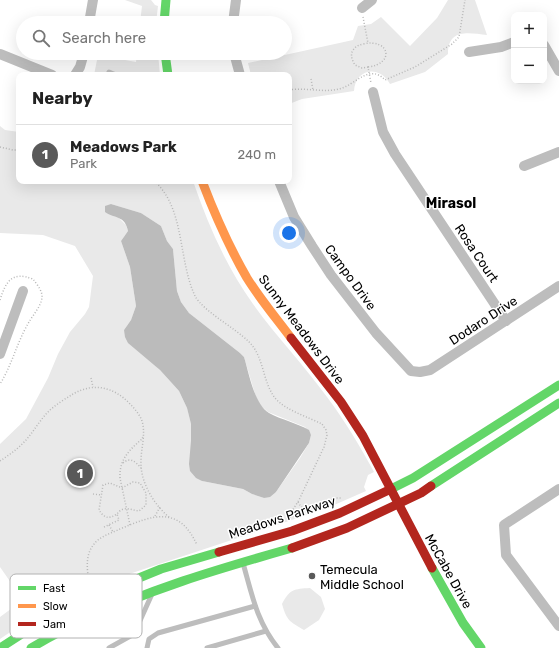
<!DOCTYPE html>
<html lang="en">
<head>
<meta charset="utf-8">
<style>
  :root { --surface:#fff; --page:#f2f2f2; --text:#222; --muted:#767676; --line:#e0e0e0; --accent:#595959 }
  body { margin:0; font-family:Rubik,sans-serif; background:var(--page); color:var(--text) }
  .controls { position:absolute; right:12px; top:12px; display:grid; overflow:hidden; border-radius:8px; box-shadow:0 4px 16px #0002 }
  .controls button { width:36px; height:36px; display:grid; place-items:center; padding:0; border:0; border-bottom:1px solid var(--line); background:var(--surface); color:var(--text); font:20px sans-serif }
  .you { position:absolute; left:289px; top:233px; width:14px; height:14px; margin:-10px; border:3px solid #fff; border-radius:50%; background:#1a73e8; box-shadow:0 0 0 6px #1a73e833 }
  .badge { display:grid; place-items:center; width:26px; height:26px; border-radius:50%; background:var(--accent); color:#fff; font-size:13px; font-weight:700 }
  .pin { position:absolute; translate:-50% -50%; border:2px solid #fff; box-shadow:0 1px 4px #0006 }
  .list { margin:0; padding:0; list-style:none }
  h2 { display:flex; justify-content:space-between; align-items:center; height:52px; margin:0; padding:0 16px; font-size:17px }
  h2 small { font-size:13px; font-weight:400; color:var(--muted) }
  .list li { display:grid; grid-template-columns:26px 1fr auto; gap:12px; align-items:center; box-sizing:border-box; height:60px; padding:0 16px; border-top:1px solid var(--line) }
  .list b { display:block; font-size:15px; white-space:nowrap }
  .list p { margin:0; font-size:13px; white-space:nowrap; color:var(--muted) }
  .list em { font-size:13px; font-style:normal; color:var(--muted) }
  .icon { flex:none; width:22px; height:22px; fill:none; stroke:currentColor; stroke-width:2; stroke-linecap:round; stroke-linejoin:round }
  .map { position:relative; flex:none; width:559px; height:648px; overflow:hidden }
  .search { position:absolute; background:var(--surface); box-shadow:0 4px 16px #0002; left:16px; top:16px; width:276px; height:44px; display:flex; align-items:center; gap:10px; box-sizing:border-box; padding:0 14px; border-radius:22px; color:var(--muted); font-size:15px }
  .panel { position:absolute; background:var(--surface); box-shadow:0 4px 16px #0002; left:16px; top:72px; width:276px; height:112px; border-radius:8px }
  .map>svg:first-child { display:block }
  .green { fill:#e9e9e9; fill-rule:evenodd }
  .water { fill:#bbb }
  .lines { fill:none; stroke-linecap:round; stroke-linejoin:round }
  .path { stroke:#b8b8b8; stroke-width:1.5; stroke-dasharray:1 2; stroke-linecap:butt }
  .lane { stroke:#bdbdbd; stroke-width:5 }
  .street { stroke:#bdbdbd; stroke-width:10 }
  .fast { stroke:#63d668; stroke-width:9 }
  .slow { stroke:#ff974d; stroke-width:9 }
  .jam { stroke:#b3261e; stroke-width:9 }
  .poi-dot { fill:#595959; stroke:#fff; stroke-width:1.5 }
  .labels { text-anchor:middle; stroke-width:3; stroke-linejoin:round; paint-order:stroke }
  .street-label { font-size:13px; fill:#000; stroke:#fff }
  .poi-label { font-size:13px; fill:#000; stroke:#fff; text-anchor:start }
  .neighbourhood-label { font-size:14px; font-weight:bold; fill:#000; stroke:#fff }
  .key { fill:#fff; stroke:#b2b2b2; stroke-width:1 }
  .key-label { font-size:11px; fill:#000 }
</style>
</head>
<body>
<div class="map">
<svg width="559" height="648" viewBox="0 0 559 648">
  <rect width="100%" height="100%" fill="#fff"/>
  <g class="green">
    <path d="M 125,0 L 151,0 L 155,5 L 158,6 L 156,23 L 140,23 L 142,6 Z"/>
    <path d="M 448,0 L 475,0 L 487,35 C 469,33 448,28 448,54 L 425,72 L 390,84 C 379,64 355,69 354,91 L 302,99 L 289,104 L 289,75 L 251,75 L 248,63 L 353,40 L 358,26 L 371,24 L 381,17 L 410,46 L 437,18 Z"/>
    <path d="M 137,53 L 158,53 L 160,75 L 94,75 L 98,55 L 136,62 Z"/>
    <path d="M 0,126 L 5,130 L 19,132 L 19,181 L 193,181 C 208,225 226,266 253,304 C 276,336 304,365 327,397 C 345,421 360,446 374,472 L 368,475 L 364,487 L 366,491 L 325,509 L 120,577 L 84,590 L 34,616 L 0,639 L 0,617 L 23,600 L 0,567 L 0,444 L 26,419 L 48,378 L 58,354 L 70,332 L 85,314 L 89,307 L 93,276 L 75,246 L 43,235 L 0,233 ZM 111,204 L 141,213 L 161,226 L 167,241 L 173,249 L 177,291 L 181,302 L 189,313 L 240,353 L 244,357 L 255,394 L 260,405 L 268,412 L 305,427 L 311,435 L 309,443 L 300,458 L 276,492 L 264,498 L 252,494 L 243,489 L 202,481 L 191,441 L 191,424 L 187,408 L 179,391 L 124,330 L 131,320 L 136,306 L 130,267 L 121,241 L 128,231 L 126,225 L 117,216 Z"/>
    <path d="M 310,588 L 321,597 L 325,609 L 319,620 L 304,630 C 289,621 287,621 282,604 C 290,589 294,589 310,588 Z"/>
  </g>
  <path class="water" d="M 111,204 L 141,213 L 161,226 L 167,241 L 173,249 L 177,291 L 181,302 L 189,313 L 240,353 L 244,357 C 249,373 254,404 269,413 C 282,420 297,423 309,430 L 311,435 L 309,443 L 276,492 L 270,497 L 264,498 L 252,494 L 243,489 L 202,481 L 196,478 L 190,471 L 189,464 L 191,441 L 191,424 L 187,408 L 179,391 L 160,370 L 128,343 L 125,337 L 124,330 L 131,320 L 136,306 L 130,267 L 121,241 L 128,231 C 125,215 115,219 105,212 L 105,206 Z"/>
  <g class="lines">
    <g class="path">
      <path d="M 363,17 L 368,43"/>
      <path d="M 368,67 C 395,64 390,38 363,44 C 359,45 356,46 353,50 C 350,55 352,60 355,65 L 362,68 L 368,67 L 371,83"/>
      <path d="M 311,79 L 313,90"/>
      <path d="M 289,90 C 305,87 322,93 339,89 C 356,85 369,63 385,80 L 415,67 L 452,44 L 459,37 L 465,0"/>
      <path d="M 0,147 L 13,150 L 19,150"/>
      <path d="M 154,181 C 185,207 178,260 195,296 C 203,311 235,328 248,341 C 264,355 262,381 275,398 C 285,410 308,417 322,424 L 326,430 L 327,435 L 324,447 L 299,500 L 287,519"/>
      <path d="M 0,300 C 6,281 12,271 33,279 C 36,283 41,289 42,295 C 43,304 33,315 29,322 C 17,342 12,365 0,384"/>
      <path d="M 91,378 L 93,387"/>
      <path d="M 0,461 C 9,455 18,449 26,440 C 34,431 40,420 48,412 C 55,405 65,399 73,394 C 94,382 114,387 130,404 C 135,409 140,415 142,421 C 146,434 141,448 141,461 C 140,482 154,505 170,518"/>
      <path d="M 123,463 C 130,457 135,461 141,468"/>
      <path d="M 93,494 L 101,495"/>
      <path d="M 298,502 L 301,507 L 307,509"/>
      <path d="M 155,516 L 160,507"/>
      <path d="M 287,519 L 335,498 L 342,498"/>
      <path d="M 109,525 L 113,532"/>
      <path d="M 130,525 L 120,478 C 119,460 129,450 142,439 L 143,436"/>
      <path d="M 104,527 L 119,520 L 117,514 C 109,519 105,519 99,510 L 103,485 L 110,483 L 122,488 L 133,482 L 140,483 L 146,493 L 146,505 L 139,511 C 130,510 124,505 117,514"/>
      <path d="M 89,582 C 87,569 85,555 94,544 C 100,536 112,533 120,529 C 153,515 179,505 197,545"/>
    </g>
    <g class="lane">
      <path d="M 109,72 L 116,75"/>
      <path d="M 243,563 C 252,595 257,622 278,648"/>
      <path d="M 109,648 L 134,634 L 152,594"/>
      <path d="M 147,648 L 149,639 L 158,633 L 255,606"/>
      <path d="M 207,648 L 266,631"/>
    </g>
    <g class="street">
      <path d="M 362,8 L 372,0"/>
      <path d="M 89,23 L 93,0"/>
      <path d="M 233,23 L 236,0"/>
      <path d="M 544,45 L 559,71"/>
      <path d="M 469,52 L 501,47 L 514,42"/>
      <path d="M 234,53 L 240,75"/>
      <path d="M 0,54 L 52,75"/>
      <path d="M 75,75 L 80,67 L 84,53"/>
      <path d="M 373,92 L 383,132 L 395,154 L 506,321"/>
      <path d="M 524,166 L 559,152"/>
      <path d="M 279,181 L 294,217 L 312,246 L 331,275 L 376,333 L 411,371 L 420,372 L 430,370 L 559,286"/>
      <path d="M 0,354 L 23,291"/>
      <path d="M 559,489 L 504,525 L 506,555 L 559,626"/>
    </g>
    <g class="fast">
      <path d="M 164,23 L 166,0"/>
      <path d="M 165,53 L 168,75"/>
      <path d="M 431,486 L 559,403"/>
      <path d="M 391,489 L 413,478 L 559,385"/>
      <path d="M 432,568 L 463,623 L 481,648"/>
      <path d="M 0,648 L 34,626 L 107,591 L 161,569 L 219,552"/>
      <path d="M 31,648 C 46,639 61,631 77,624 C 146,590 218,569 292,548"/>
    </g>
    <path class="slow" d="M 202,181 C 215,215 229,247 247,278 C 260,299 276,318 291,338"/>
    <g class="jam">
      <path d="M 291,338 L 341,402 L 363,436 L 432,568"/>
      <path d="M 292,548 L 347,528 L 421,493 L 431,486"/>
      <path d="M 219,552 L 292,531 L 340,513 L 391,489"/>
    </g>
  </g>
  <circle class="poi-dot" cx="312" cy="576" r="4"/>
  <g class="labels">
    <g class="street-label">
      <text transform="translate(477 253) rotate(56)" y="5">Rosa Court</text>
      <text transform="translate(351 277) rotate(54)" y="5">Campo Drive</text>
      <text transform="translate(483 320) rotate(-33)" y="5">Dodaro Drive</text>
      <text transform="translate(302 329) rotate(53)" y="5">Sunny Meadows Drive</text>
      <text transform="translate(282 517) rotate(-18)" y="5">Meadows Parkway</text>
      <text transform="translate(449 571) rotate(61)" y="5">McCabe Drive</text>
    </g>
    <g class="poi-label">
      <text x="320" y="574">Temecula<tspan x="320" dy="15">Middle School</tspan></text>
    </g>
    <g class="neighbourhood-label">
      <text x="451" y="208">Mirasol</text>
    </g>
  </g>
  <rect x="10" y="574" width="132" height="64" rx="6" class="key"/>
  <rect x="18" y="586" width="18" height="4" fill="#63d668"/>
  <rect x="18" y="604" width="18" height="4" fill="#ff974d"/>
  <rect x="18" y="622" width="18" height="4" fill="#b3261e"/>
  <g class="key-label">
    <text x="43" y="592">Fast</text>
    <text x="43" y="610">Slow</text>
    <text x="43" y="628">Jam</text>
  </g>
</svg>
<div class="controls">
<button>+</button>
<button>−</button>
</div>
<div class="you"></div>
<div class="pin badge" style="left:80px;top:473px">1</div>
<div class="search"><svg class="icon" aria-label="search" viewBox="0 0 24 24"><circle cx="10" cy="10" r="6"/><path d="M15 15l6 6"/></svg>Search here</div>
<section class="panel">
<h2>Nearby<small></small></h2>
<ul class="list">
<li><span class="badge">1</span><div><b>Meadows Park</b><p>Park</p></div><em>240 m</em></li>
</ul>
</section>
</div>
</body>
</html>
